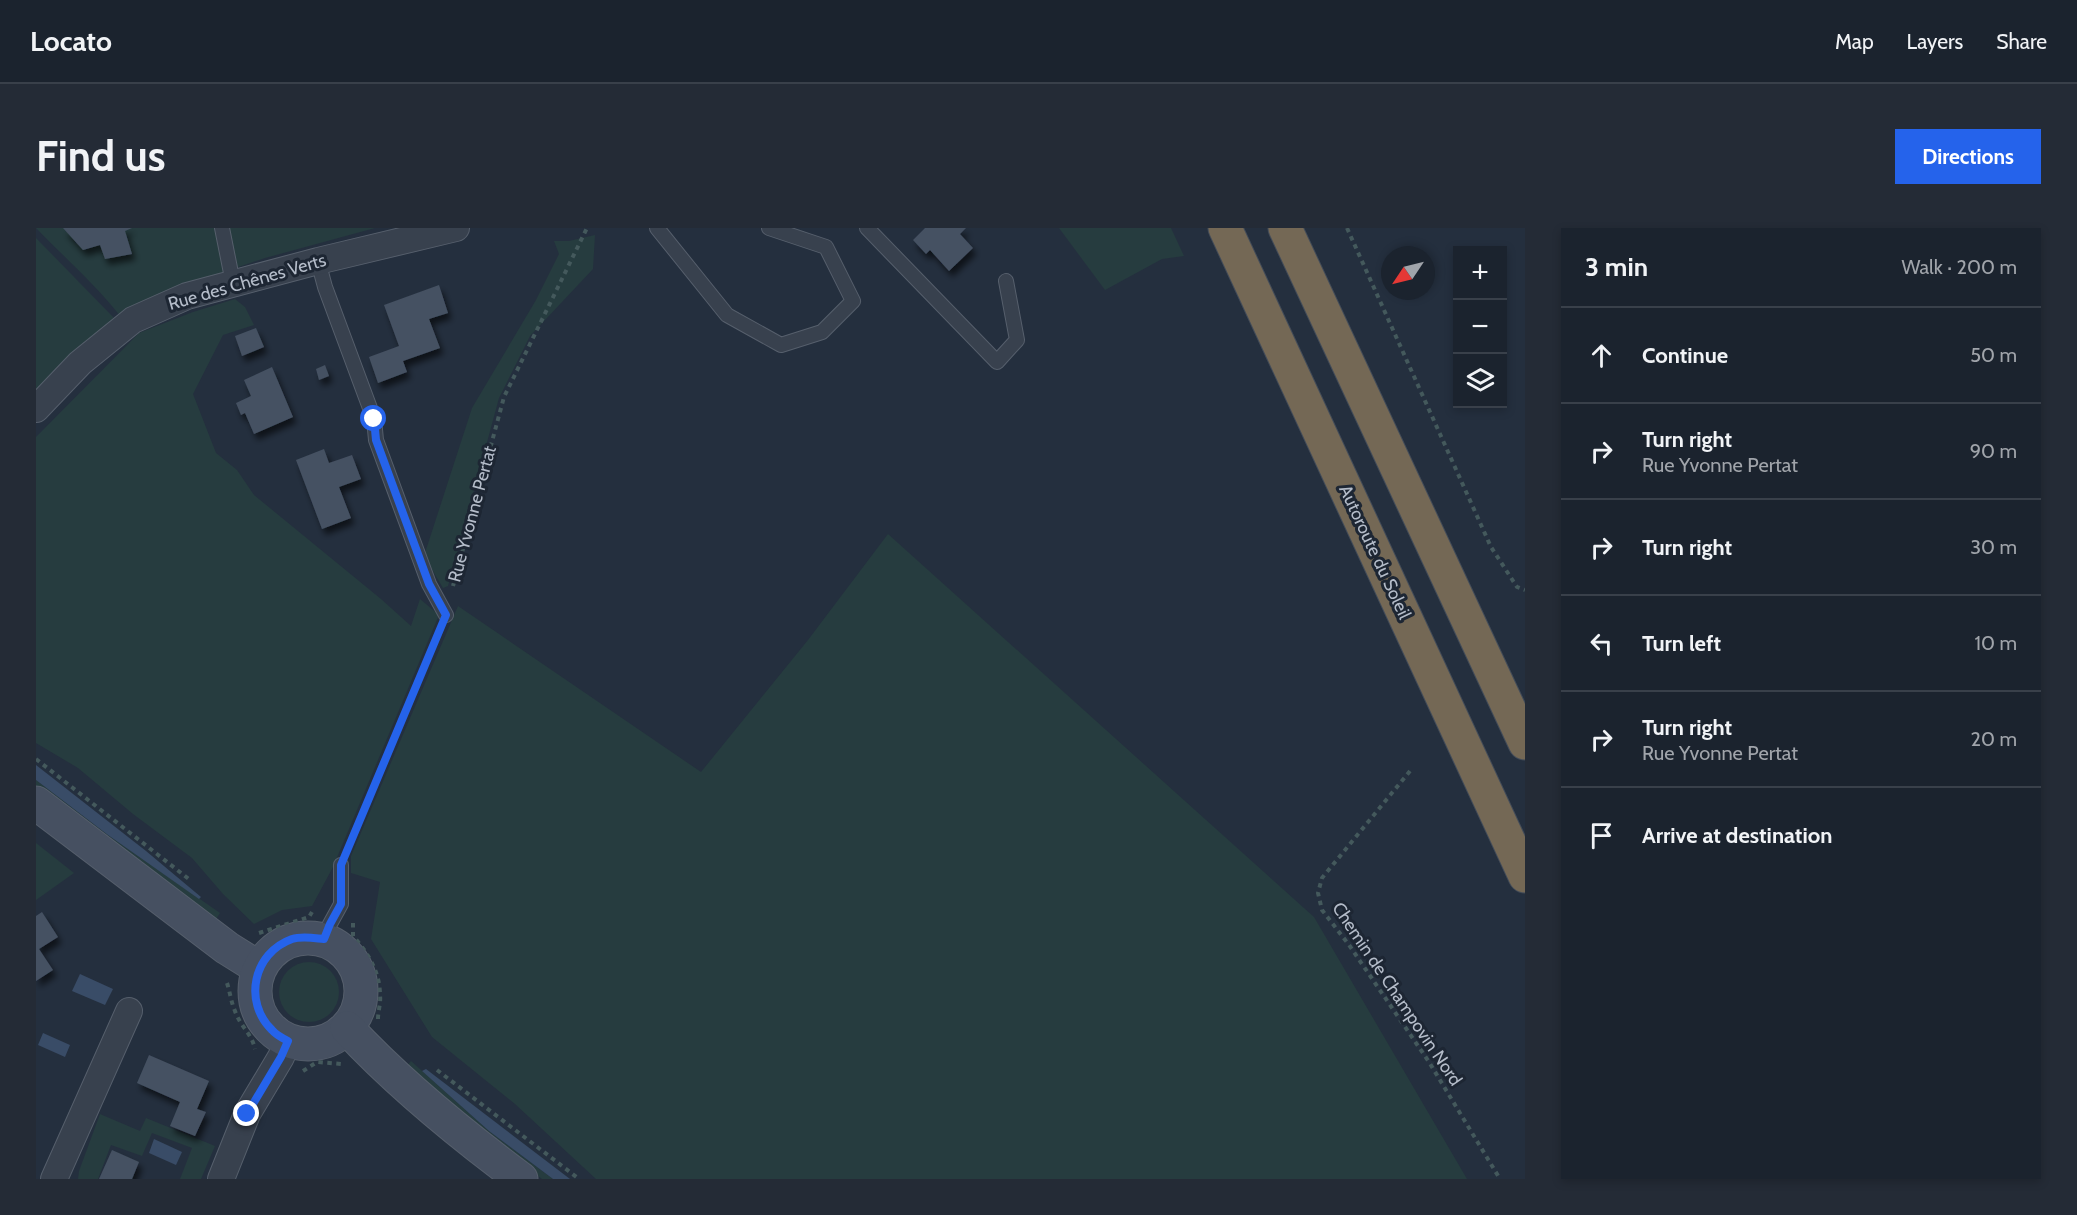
<!DOCTYPE html>
<html lang="en">
<head>
<meta charset="utf-8">
<style>
  :root { --surface:#1b232e; --page:#242b36; --text:#f1f3f6; --muted:#a0a4aa; --line:#39404a; --accent:#2563eb }
  body { margin:0; font-family:Cabin,sans-serif; background:var(--page); color:var(--text) }
  .controls { position:absolute; right:18px; top:18px; display:grid; overflow:hidden; border-radius:0px; box-shadow:0 3px 9px #0003 }
  .controls button { width:54px; height:54px; display:grid; place-items:center; padding:0; border:0; border-bottom:2px solid var(--line); background:var(--surface); color:var(--text); font:30px sans-serif }
  .compass { position:absolute; left:1345px; top:18px; width:54px; height:54px; border-radius:50%; background:var(--surface); box-shadow:0 3px 9px #0003; rotate:235deg }
  .stop { position:absolute; width:18px; height:18px; margin:-14px; border:4px solid #2563eb; border-radius:50%; background:#fff }
  .stop.end { background:#2563eb; border-color:#fff; box-shadow:0 2px 6px #0008 }
  .list { margin:0; padding:0; list-style:none }
  h2 { display:flex; justify-content:space-between; align-items:center; height:78px; margin:0; padding:0 24px; font-size:26px }
  h2 small { font-size:20px; font-weight:400; color:var(--muted) }
  .list li { display:grid; grid-template-columns:39px 1fr auto; gap:18px; align-items:center; box-sizing:border-box; height:96px; padding:0 24px; border-top:2px solid var(--line) }
  .list b { display:block; font-size:22px; white-space:nowrap }
  .list p { margin:0; font-size:20px; white-space:nowrap; color:var(--muted) }
  .list em { font-size:20px; font-style:normal; color:var(--muted) }
  .icon { flex:none; width:33px; height:33px; fill:none; stroke:currentColor; stroke-width:2; stroke-linecap:round; stroke-linejoin:round }
  .map { position:relative; flex:none; width:1489px; height:951px; overflow:hidden; border-radius:0px }
  header { display:flex; align-items:center; gap:36px; box-sizing:border-box; height:84px; padding:0 30px; background:var(--surface); border-bottom:2px solid var(--line) }
  header strong { font-size:28px }
  nav { display:flex; gap:33px; margin-inline-start:auto; font-size:21px }
  .intro { display:flex; align-items:center; justify-content:space-between; box-sizing:border-box; height:144px; padding:0 36px }
  h1 { margin:0; font-size:42px }
  .button { padding:15px 27px; border-radius:0px; background:var(--accent); color:#fff; font-size:21px; font-weight:700 }
  main { display:flex; gap:36px; padding:0 36px }
  aside { flex:1; background:var(--surface); border-radius:0px; box-shadow:0 3px 9px #0003 }
  .map>svg:first-child { display:block }
  .green { fill:#263c3f }
  .water { fill:#394c67 }
  .building { fill:#455162; filter:url(#shadow) }
  .lines { fill:none; stroke-linecap:round; stroke-linejoin:round }
  .lane-casing { stroke:#565f6c; stroke-width:16 }
  .street-casing { stroke:#565f6c; stroke-width:28 }
  .secondary-casing { stroke:#565f6c; stroke-width:35 }
  .highway-casing { stroke:#434c59; stroke-width:35 }
  .path { stroke:#44595c; stroke-width:4; stroke-dasharray:4.5 4.5; stroke-linecap:butt }
  .lane { stroke:#38414e; stroke-width:14 }
  .street { stroke:#38414e; stroke-width:26 }
  .secondary { stroke:#465061; stroke-width:33 }
  .highway { stroke:#746855; stroke-width:33 }
  .route { stroke:#2563eb; stroke-width:8 }
  .labels { text-anchor:middle; stroke-width:6; stroke-linejoin:round; paint-order:stroke }
  .street-label { font-size:18px; fill:#b4bcc9; stroke:#1d2633 }
</style>
</head>
<body>
<header>
<strong>Locato</strong>
<nav><a>Map</a><a>Layers</a><a>Share</a></nav>
</header>
<div class="intro"><h1>Find us</h1><a class="button">Directions</a></div>
<main>
<div class="map">
<svg width="1489" height="951" viewBox="0 0 1489 951">
  <defs>
    <filter id="shadow"><feDropShadow dx="3.5" dy="6" stdDeviation="3" flood-color="#0009"/></filter>
  </defs>
  <rect width="100%" height="100%" fill="#242f3e"/>
  <g class="green">
    <path d="M 0,0 L 339,0 L 229,30 L 176,48 L 85,89 C 60,57 29,30 0,0 Z"/>
    <path d="M 1023,0 L 1135,0 L 1148,28 L 1126,31 L 1069,62 Z"/>
    <path d="M 559,7 L 557,41 L 494,108 L 463,170 L 412,358 L 407,360 L 388,328 L 436,180 L 500,72 L 523,26 L 518,13 L 533,13 Z"/>
    <path d="M 0,10 L 78,90 L 47,119 L 0,168 Z"/>
    <path d="M 199,71 L 209,79 L 218,97 L 187,107 L 157,166 L 180,225 L 201,242 L 218,267 L 345,371 L 375,398 L 384,371 L 403,387 L 297,639 L 276,678 L 246,682 L 218,696 L 187,666 L 156,630 L 97,586 L 42,540 L 0,515 L 0,209 L 103,105 L 157,84 Z"/>
    <path d="M 852,306 L 1278,689 L 1431,951 L 560,951 L 479,876 L 396,809 L 335,711 L 344,654 L 315,645 L 315,628 L 422,378 L 665,544 L 772,412 Z"/>
    <path d="M 0,552 L 72,607 L 184,685 L 180,691 L 70,614 L 0,559 Z"/>
    <path d="M 0,615 L 38,645 L 0,672 Z"/>
    <circle cx="273" cy="764" r="30"/>
    <path d="M 375,833 L 453,903 L 517,951 L 506,951 L 435,897 L 371,838 Z"/>
    <path d="M 64,886 L 104,903 L 110,890 L 179,918 L 165,951 L 144,951 L 156,920 L 116,905 L 106,928 L 75,917 L 62,951 L 42,951 L 43,943 Z"/>
  </g>
  <g class="water">
    <path d="M 0,537 L 110,623 L 165,669 L 163,671 L 72,607 L 0,552 Z"/>
    <path d="M 44,746 L 77,761 L 69,777 L 36,763 Z"/>
    <path d="M 7,805 L 34,817 L 29,829 L 2,817 Z"/>
    <path d="M 390,841 L 534,951 L 517,951 L 453,903 L 386,843 Z"/>
    <path d="M 118,911 L 146,924 L 140,937 L 113,925 Z"/>
  </g>
  <g class="building">
    <path d="M 27,0 L 96,0 L 89,3 L 96,26 L 69,31 L 64,17 L 47,22 Z"/>
    <path d="M 889,0 L 930,0 L 924,6 L 937,20 L 913,43 L 894,22 L 890,26 L 877,12 Z"/>
    <path d="M 403,57 L 412,85 L 393,91 L 404,120 L 367,133 L 371,144 L 342,155 L 333,129 L 363,118 L 348,77 Z"/>
    <path d="M 220,100 L 228,119 L 206,128 L 199,108 Z"/>
    <path d="M 289,137 L 293,148 L 283,152 L 280,141 Z"/>
    <path d="M 236,139 L 257,189 L 218,206 L 209,185 L 205,187 L 200,175 L 215,168 L 208,152 Z"/>
    <path d="M 288,221 L 293,235 L 316,227 L 325,251 L 303,259 L 315,290 L 286,301 L 260,232 Z"/>
    <path d="M 6,684 L 22,709 L 3,721 L 17,742 L 0,753 L 0,688 Z"/>
    <path d="M 113,827 L 173,853 L 161,881 L 170,884 L 159,908 L 134,898 L 144,874 L 101,855 Z"/>
    <path d="M 76,922 L 103,934 L 96,951 L 63,951 Z"/>
  </g>
  <g class="lines">
    <defs>
      <g id="lane">
        <path d="M 186,0 L 197,55"/>
        <path d="M 621,0 L 691,87 L 745,117 L 786,104 L 817,73 L 790,19 L 733,0"/>
        <path d="M 831,0 L 961,134 L 981,112 L 970,53"/>
        <path d="M 282,33 L 289,59 L 338,191 L 340,212 L 393,356 L 410,387"/>
        <path d="M 288,711 L 294,696 L 305,676 L 305,637"/>
      </g>
      <g id="street">
        <path d="M 0,181 L 44,135 L 97,92 L 151,68 L 282,33 L 420,0"/>
        <path d="M 18,951 L 93,783"/>
        <path d="M 185,951 L 211,886 L 245,829 L 252,813"/>
      </g>
      <g id="secondary">
        <path d="M 0,575 L 191,720 L 223,740"/>
        <circle cx="272" cy="763" r="53"/>
        <path d="M 311,800 C 361,854 426,907 485,951"/>
      </g>
      <g id="highway">
        <path d="M 1189,0 L 1489,648"/>
        <path d="M 1249,0 L 1489,515"/>
      </g>
    </defs>
    <use href="#lane" class="lane-casing"/>
    <use href="#street" class="street-casing"/>
    <use href="#secondary" class="secondary-casing"/>
    <use href="#highway" class="highway-casing"/>
    <g class="path">
      <path d="M 1311,0 L 1455,319 L 1481,359 L 1489,362"/>
      <path d="M 417,358 L 468,169 L 551,0"/>
      <path d="M 0,531 L 154,652"/>
      <path d="M 1374,543 L 1286,650 L 1282,665 L 1286,682 L 1313,717 L 1393,834 L 1464,951"/>
      <path d="M 312,619 L 403,402"/>
      <path d="M 317,695 L 317,708 C 332,725 344,744 344,767 C 345,775 342,783 342,791"/>
      <path d="M 223,705 L 273,689 L 276,684"/>
      <path d="M 191,755 C 194,764 195,774 199,783 C 204,798 216,806 219,821"/>
      <path d="M 401,842 L 543,951"/>
      <path d="M 267,843 L 281,834 L 305,836"/>
    </g>
    <use href="#lane" class="lane"/>
    <use href="#street" class="street"/>
    <use href="#secondary" class="secondary"/>
    <use href="#highway" class="highway"/>
  </g>
  <g class="lines">
    <path class="route" d="M 211,886 L 245,829 L 252,813 C 246,810 240,807 236,802 C 207,774 217,725 256,711 C 266,708 277,710 288,711 L 294,696 L 305,676 L 305,637 L 410,387 L 393,356 L 340,212 L 338,191"/>
  </g>
  <g class="labels">
    <g class="street-label">
      <text transform="translate(211 54) rotate(-16)" y="6">Rue des Chênes Verts</text>
      <text transform="translate(436 286) rotate(-75)" y="6">Rue Yvonne Pertat</text>
      <text transform="translate(1339 324) rotate(65)" y="6">Autoroute du Soleil</text>
      <text transform="translate(1361 766) rotate(56)" y="6">Chemin de Champovin Nord</text>
    </g>
  </g>
</svg>
<div class="controls">
<button>+</button>
<button>−</button>
<button><svg class="icon" aria-label="layers" viewBox="0 0 24 24"><path d="M12 4l9 5-9 5-9-5zM3 14l9 5 9-5"/></svg></button>
</div>
<svg class="compass" viewBox="-18 -18 36 36"><path d="M0-13l5 13h-10z" fill="#e53935"/><path d="M0 13l5-13h-10z" fill="#a0a4aa"/></svg>
<div class="stop" style="left:338px;top:191px"></div>
<div class="stop end" style="left:211px;top:886px"></div>
</div>
<aside>
<h2>3 min<small>Walk · 200 m</small></h2>
<ul class="list">
<li><svg class="icon" aria-label="ahead" viewBox="0 0 24 24"><path d="M12 20V5M6 11l6-6 6 6"/></svg><div><b>Continue</b></div><em>50 m</em></li>
<li><svg class="icon" aria-label="right" viewBox="0 0 24 24"><path d="M7 20v-9h11M14 6l5 5-5 5"/></svg><div><b>Turn right</b><p>Rue Yvonne Pertat</p></div><em>90 m</em></li>
<li><svg class="icon" aria-label="right" viewBox="0 0 24 24"><path d="M7 20v-9h11M14 6l5 5-5 5"/></svg><div><b>Turn right</b></div><em>30 m</em></li>
<li><svg class="icon" aria-label="left" viewBox="0 0 24 24"><path d="M17 20v-9H6M10 6l-5 5 5 5"/></svg><div><b>Turn left</b></div><em>10 m</em></li>
<li><svg class="icon" aria-label="right" viewBox="0 0 24 24"><path d="M7 20v-9h11M14 6l5 5-5 5"/></svg><div><b>Turn right</b><p>Rue Yvonne Pertat</p></div><em>20 m</em></li>
<li><svg class="icon" aria-label="arrive" viewBox="0 0 24 24"><path d="M6 21V4h12l-3 4 3 4H6"/></svg><div><b>Arrive at destination</b></div></li>
</ul>
</aside>
</main>
</body>
</html>
